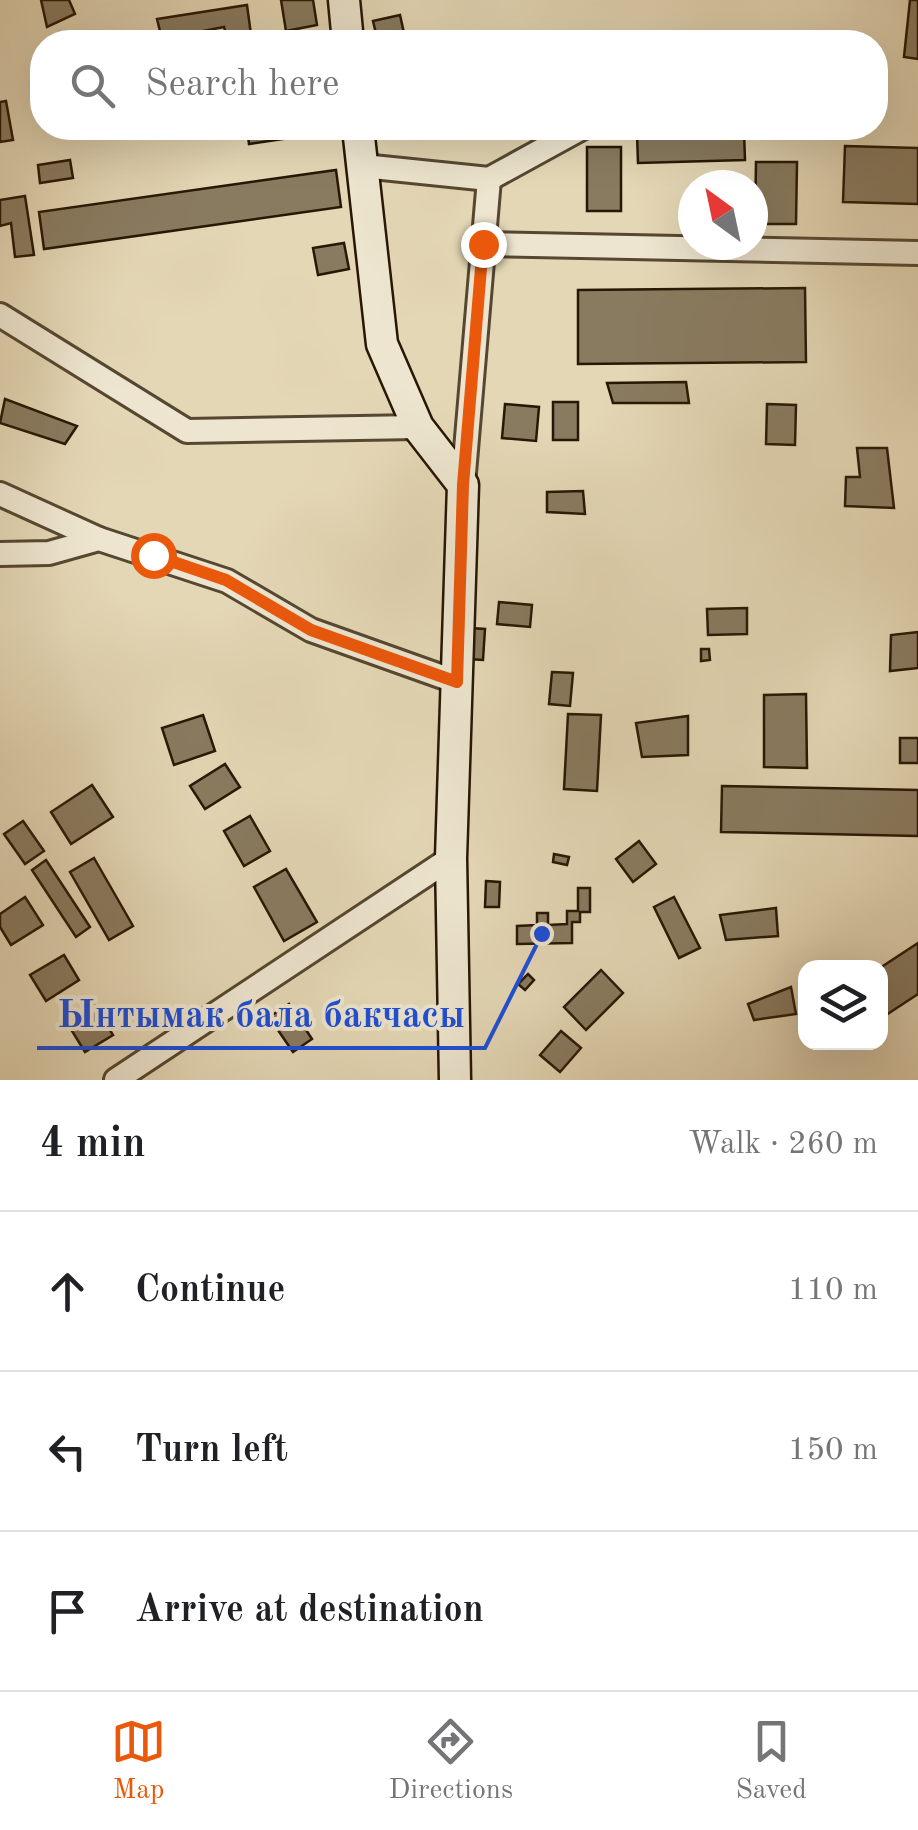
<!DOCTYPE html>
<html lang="en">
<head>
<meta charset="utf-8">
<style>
  :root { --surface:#fff; --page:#f2f2f2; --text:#202124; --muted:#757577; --line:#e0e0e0; --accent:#ea580c }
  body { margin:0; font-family:"Old Standard TT",serif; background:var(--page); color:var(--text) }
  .controls { position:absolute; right:30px; bottom:30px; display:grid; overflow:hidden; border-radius:20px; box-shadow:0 10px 40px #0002 }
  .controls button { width:90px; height:90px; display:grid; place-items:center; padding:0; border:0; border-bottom:2px solid var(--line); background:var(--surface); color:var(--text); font:50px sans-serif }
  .compass { position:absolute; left:678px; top:170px; width:90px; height:90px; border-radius:50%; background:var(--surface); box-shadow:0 10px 40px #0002; rotate:327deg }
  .stop { position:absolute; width:30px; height:30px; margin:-22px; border:8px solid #ea580c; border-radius:50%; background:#fff }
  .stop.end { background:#ea580c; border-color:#fff; box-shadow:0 2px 10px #0008 }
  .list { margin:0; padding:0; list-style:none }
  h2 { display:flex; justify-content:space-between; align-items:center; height:130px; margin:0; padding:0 40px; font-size:42px }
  h2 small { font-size:32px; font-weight:400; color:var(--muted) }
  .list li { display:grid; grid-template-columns:65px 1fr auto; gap:30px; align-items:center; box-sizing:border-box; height:160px; padding:0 40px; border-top:2px solid var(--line) }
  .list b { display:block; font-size:38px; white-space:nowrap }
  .list em { font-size:32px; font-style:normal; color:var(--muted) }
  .icon { flex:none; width:55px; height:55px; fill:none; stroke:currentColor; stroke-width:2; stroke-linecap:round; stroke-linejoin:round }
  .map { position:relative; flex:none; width:918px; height:1080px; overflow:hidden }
  .search { position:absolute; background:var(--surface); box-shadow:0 10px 40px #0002; left:30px; right:30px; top:30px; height:110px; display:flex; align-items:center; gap:25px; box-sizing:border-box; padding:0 35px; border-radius:40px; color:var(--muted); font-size:38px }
  .sheet { height:610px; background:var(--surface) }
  nav { display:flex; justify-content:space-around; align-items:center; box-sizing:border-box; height:140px; border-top:2px solid var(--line); background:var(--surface); font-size:28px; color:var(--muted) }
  nav a { display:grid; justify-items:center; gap:5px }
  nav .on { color:var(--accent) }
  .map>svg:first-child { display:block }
  .building { fill:#897b60; stroke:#271704; stroke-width:2.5 }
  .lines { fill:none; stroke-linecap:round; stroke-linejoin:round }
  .street-casing { stroke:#564730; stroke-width:28 }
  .secondary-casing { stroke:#271704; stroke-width:35 }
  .street { stroke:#ede5cf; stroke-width:22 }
  .secondary { stroke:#ede5cf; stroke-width:30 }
  .route { stroke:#ea580c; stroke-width:12 }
  .leader { fill:none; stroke:#1d4ed8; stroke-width:4 }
  .callout-dot { fill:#1d4ed8; stroke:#ede5cf; stroke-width:4 }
  .callout-label { font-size:38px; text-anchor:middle; font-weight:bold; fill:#1d4ed8; stroke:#ede5cf; stroke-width:8; stroke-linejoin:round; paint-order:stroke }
</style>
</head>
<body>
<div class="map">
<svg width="918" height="1080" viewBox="0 0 918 1080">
  <rect width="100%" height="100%" fill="#e4d7b5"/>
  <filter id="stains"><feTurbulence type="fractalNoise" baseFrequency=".002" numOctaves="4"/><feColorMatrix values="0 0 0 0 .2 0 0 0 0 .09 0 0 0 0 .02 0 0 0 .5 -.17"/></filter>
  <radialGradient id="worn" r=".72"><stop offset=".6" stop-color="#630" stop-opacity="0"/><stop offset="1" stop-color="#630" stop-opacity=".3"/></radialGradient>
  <g class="building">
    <path d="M 41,0 L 69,0 L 75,14 L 47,27 Z"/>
    <path d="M 281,0 L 313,0 L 317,25 L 286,31 Z"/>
    <path d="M 910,0 L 918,0 L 918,59 L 904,57 Z"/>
    <path d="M 247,5 L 252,42 L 201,42 L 228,41 L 224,27 L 162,39 L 157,19 Z"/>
    <path d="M 400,15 L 406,42 L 378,42 L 373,21 Z"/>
    <path d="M 6,101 L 13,140 L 0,142 L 0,102 Z"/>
    <path d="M 247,128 L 338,128 L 338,131 L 249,144 Z"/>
    <path d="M 744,132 L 745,160 L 638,163 L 637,134 Z"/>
    <path d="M 845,146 L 918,148 L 918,204 L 843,202 Z"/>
    <rect x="587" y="147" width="34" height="64"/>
    <path d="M 70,160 L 73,178 L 40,183 L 38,165 Z"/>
    <path d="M 756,162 L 797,162 L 796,224 L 755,224 Z"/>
    <path d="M 336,170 L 341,207 L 44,249 L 39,212 Z"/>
    <path d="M 25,196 L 34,255 L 15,257 L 11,223 L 0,226 L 0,200 Z"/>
    <path d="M 344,243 L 349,269 L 318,275 L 313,248 Z"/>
    <path d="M 805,288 L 806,362 L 578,364 L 578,290 Z"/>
    <path d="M 686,382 L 689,403 L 613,403 L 607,383 Z"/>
    <path d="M 5,399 L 77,426 L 65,444 L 0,423 Z"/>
    <rect x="553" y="402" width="25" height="38"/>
    <path d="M 505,404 L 539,407 L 536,441 L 502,438 Z"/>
    <path d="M 767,404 L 796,405 L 795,445 L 766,444 Z"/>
    <path d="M 857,448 L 887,448 L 894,508 L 845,506 L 846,477 L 860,477 Z"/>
    <path d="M 583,491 L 585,514 L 547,512 L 547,492 Z"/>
    <path d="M 499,602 L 532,605 L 530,627 L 497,624 Z"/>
    <path d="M 747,608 L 747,634 L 708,635 L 707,609 Z"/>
    <path d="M 470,628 L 485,629 L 483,660 L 468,659 Z"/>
    <path d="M 918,632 L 918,668 L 890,671 L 891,635 Z"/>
    <path d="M 701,649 L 709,649 L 710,660 L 701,661 Z"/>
    <path d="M 552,672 L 573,673 L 570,706 L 549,704 Z"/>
    <path d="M 806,694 L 807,768 L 764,767 L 764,695 Z"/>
    <path d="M 568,714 L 601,715 L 597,791 L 564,789 Z"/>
    <path d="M 203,715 L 215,751 L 174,765 L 162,728 Z"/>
    <path d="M 688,716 L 688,755 L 642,757 L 636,723 Z"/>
    <rect x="900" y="738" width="18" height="25"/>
    <path d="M 225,764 L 240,787 L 205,809 L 190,786 Z"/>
    <path d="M 92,785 L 113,817 L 71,844 L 51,812 Z"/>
    <path d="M 722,786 L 918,790 L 918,836 L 721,832 Z"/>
    <path d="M 250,816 L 270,851 L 244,866 L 224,831 Z"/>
    <path d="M 23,821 L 44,851 L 25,864 L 4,834 Z"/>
    <path d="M 639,841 L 656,864 L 633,882 L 616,859 Z"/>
    <path d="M 554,854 L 569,857 L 567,865 L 553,862 Z"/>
    <path d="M 94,858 L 133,926 L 109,940 L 70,872 Z"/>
    <path d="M 46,860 L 90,927 L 76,937 L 32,870 Z"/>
    <path d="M 286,869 L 317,922 L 284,941 L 254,887 Z"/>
    <path d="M 486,881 L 500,882 L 499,907 L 485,907 Z"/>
    <path d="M 578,888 L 590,888 L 590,912 L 580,912 L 580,922 L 572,922 L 572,943 L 517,944 L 517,926 L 537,925 L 537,913 L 548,913 L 548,925 L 567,924 L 567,911 L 578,911 Z"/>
    <path d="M 25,897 L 43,925 L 11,945 L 0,927 L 0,914 Z"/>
    <path d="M 674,897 L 700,948 L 679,958 L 654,907 Z"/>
    <path d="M 776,908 L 778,936 L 726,940 L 720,915 Z"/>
    <path d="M 918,943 L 918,994 L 880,1019 L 880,968 Z"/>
    <path d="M 64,955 L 79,980 L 46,1001 L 30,975 Z"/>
    <path d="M 601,970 L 623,993 L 586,1030 L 564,1007 Z"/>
    <path d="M 528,974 L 534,980 L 525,990 L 518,984 Z"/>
    <path d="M 791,987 L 796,1014 L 754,1020 L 748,1004 Z"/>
    <path d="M 289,1004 L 312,1039 L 293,1052 L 269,1017 Z"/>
    <path d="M 95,1005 L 113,1035 L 85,1052 L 67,1023 Z"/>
    <path d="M 561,1031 L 581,1048 L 560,1072 L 540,1055 Z"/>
  </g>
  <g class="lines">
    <defs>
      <g id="street">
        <path d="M 363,166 L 489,179 L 582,128"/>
        <path d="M 483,244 L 918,253"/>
        <path d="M 0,315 L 187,431 L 418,427"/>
        <path d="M 463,485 L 489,179"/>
        <path d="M 0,494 L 99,539"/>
        <path d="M 0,554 L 49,553 L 99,539 L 227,581 L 311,630 L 457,682"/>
        <path d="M 116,1080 L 451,858"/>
      </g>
      <g id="secondary">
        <path d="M 344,0 L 348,42"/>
        <path d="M 358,128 L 382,344 L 418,427 L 463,485 L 451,858 L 455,1080"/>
      </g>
    </defs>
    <use href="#street" class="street-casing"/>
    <use href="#secondary" class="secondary-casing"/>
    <use href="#street" class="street"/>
    <use href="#secondary" class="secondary"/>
  </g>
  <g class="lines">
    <path class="route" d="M 153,555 L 226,580 L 311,630 L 457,682 L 463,485 L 483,244"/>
  </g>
  <path class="leader" d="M542 934L485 1048H37"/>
  <circle class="callout-dot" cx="542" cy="934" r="10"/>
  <g class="callout-label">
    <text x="261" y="1027">Ынтымак бала бакчасы</text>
  </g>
  <rect width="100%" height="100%" filter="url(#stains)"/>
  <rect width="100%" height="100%" fill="url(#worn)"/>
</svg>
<div class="controls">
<button><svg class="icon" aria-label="layers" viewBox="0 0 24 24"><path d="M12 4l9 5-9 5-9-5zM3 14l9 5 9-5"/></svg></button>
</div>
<svg class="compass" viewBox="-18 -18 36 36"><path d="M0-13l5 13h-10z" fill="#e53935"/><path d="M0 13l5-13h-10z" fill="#757577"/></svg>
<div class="stop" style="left:153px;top:555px"></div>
<div class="stop end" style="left:483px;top:244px"></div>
<div class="search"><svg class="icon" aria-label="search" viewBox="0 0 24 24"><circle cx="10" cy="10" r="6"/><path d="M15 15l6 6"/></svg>Search here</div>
</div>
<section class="sheet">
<h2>4 min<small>Walk · 260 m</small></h2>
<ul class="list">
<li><svg class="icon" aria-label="ahead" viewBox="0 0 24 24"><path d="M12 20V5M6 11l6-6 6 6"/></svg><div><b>Continue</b></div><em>110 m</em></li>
<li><svg class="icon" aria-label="left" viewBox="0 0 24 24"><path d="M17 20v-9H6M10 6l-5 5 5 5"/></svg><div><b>Turn left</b></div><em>150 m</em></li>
<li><svg class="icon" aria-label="arrive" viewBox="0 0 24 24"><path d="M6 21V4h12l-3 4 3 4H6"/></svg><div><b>Arrive at destination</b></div></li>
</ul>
</section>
<nav>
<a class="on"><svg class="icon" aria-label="map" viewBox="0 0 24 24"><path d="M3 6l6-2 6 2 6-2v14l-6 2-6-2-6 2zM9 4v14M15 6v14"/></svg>Map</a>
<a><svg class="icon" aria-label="directions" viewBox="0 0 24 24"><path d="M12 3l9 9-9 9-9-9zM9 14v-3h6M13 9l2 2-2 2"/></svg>Directions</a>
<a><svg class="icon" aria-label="saved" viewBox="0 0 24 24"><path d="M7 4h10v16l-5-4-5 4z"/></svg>Saved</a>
</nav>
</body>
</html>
